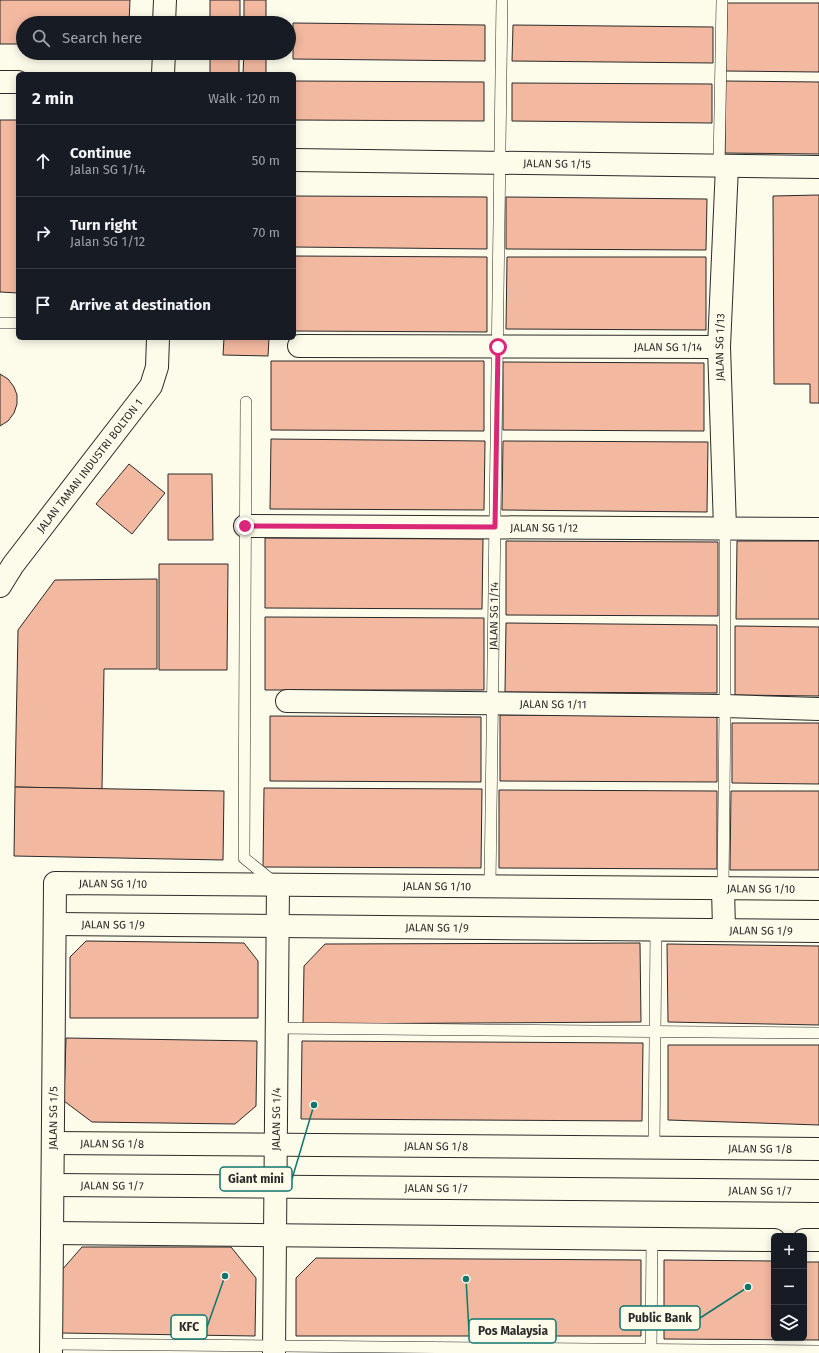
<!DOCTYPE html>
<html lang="en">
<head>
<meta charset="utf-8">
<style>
  :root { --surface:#171b24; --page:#242831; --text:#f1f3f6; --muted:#9ea1a6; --line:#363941 }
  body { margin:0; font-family:"Fira Sans",sans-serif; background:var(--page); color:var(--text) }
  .controls { position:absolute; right:12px; bottom:12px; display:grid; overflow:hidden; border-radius:6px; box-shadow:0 2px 10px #0003 }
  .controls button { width:36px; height:36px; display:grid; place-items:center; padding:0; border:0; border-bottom:1px solid var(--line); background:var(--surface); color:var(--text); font:20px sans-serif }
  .stop { position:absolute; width:12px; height:12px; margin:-9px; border:3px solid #db2777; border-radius:50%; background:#fff }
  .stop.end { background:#db2777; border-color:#fff; box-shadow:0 1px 4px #0008 }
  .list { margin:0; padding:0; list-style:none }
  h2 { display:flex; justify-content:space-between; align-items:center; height:52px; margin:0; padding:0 16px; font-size:17px }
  h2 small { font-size:13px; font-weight:400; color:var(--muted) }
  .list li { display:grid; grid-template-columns:26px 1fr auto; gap:12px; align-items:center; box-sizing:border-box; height:72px; padding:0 16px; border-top:1px solid var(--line) }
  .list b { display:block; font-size:15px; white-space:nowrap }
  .list p { margin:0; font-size:13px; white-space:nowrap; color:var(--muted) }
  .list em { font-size:13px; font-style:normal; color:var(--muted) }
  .icon { flex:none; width:22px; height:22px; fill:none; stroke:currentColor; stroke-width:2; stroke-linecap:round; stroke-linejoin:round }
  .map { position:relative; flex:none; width:819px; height:1353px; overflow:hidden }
  .search { position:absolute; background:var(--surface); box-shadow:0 2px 10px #0003; left:16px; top:16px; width:280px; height:44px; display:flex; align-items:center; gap:10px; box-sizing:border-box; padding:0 14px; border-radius:22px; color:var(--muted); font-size:15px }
  .panel { position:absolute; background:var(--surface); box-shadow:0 2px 10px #0003; left:16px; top:72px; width:280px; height:268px; border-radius:6px }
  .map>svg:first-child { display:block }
  .building { fill:#f2b8a0; stroke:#2b2b2b }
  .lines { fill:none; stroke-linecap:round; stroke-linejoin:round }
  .service-casing { stroke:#2b2b2b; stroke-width:12 }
  .minor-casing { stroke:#2b2b2b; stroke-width:24 }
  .tertiary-casing { stroke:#2b2b2b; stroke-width:24 }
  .service { stroke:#fdfbea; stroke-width:11 }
  .minor { stroke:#fdfbea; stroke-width:22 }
  .tertiary { stroke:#fdfbea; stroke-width:22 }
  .route { stroke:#db2777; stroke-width:5 }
  .labels { text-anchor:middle; stroke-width:3; stroke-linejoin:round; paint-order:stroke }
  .street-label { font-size:11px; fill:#2b2b2b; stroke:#fdfbea }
  .leader { fill:none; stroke:#0f766e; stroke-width:1.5 }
  .callout-dot { fill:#0f766e; stroke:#fdfbea; stroke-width:1.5 }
  .callout { fill:#fdfbea; stroke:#0f766e; stroke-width:1.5 }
  .callout-label { font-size:12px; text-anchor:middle; font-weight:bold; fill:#2b2b2b }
</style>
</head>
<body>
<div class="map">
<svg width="819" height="1353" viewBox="0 0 819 1353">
  <rect width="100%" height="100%" fill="#fdfbea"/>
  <g class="building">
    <path d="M 0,0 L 130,0 L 129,23 L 23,23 L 23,44 L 0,44 Z"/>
    <rect x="210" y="0" width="30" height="23"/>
    <rect x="244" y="0" width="22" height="23"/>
    <path d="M 727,3 L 819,3 L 819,72 L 726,71 Z"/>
    <path d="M 293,23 L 485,25 L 485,61 L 293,59 Z"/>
    <path d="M 513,25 L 713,27 L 713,63 L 512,61 Z"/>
    <rect x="210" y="53" width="29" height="21"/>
    <path d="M 244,53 L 266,53 L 266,74 L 243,74 Z"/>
    <path d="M 294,81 L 484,82 L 484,121 L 294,120 Z"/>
    <path d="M 725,81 L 819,82 L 819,154 L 725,153 Z"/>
    <path d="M 512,83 L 712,84 L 712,123 L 512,121 Z"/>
    <path d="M 0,120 L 18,120 L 18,293 L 0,292 Z"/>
    <path d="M 819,195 L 819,403 L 810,403 L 810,384 L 774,384 L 773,196 Z"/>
    <path d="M 294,196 L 487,197 L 487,249 L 294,247 Z"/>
    <path d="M 506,197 L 707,199 L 706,250 L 506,249 Z"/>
    <path d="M 294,256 L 487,257 L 487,332 L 294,331 Z"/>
    <path d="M 507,257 L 706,257 L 706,330 L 506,329 Z"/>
    <path d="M 224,338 L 269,338 L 268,356 L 223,355 Z"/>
    <path d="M 271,361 L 484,361 L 484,431 L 271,430 Z"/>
    <path d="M 503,362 L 704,363 L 704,431 L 503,430 Z"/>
    <path d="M 0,374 L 8,379 L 14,387 L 17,395 L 17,404 L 14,413 L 8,421 L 0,426 Z"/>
    <path d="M 271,439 L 485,441 L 484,510 L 270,509 Z"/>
    <path d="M 503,441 L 708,442 L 707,512 L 502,510 Z"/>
    <path d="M 129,464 L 165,493 L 132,534 L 96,504 Z"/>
    <path d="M 168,474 L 212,474 L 213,540 L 168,540 Z"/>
    <path d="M 265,538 L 483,539 L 482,609 L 265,608 Z"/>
    <path d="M 506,541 L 718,542 L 718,616 L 506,615 Z"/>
    <path d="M 737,541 L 819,541 L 819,619 L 736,619 Z"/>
    <path d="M 159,564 L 228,564 L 227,670 L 159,670 Z"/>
    <path d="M 157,579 L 157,669 L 104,669 L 102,789 L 15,787 L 18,630 L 55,580 Z"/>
    <path d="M 265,617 L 484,618 L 484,690 L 265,690 Z"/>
    <path d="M 506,623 L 717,625 L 717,693 L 505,692 Z"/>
    <path d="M 735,626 L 819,627 L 819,696 L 735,695 Z"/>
    <path d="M 500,715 L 717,716 L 717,782 L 500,781 Z"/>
    <path d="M 270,716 L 481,717 L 481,782 L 270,781 Z"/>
    <path d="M 732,723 L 819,723 L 819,784 L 732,783 Z"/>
    <path d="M 15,787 L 224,791 L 223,860 L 14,856 Z"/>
    <path d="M 264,788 L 482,789 L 481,868 L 263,867 Z"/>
    <path d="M 499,790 L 717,791 L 717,869 L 499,868 Z"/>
    <path d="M 731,791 L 819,791 L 819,870 L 730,870 Z"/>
    <path d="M 86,941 L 244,943 L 258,961 L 258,1018 L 70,1018 L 70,957 Z"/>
    <path d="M 640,943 L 641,1022 L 303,1024 L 304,966 L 325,944 Z"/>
    <path d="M 667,944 L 819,946 L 819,1025 L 668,1022 Z"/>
    <path d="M 66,1038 L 257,1041 L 256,1106 L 235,1124 L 92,1122 L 64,1101 Z"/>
    <path d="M 302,1041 L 643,1043 L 642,1121 L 301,1119 Z"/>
    <path d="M 668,1045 L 819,1045 L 819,1125 L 668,1120 Z"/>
    <path d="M 82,1247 L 231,1247 L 256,1278 L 255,1336 L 61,1333 L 61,1271 Z"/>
    <path d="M 316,1258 L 641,1260 L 641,1336 L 296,1336 L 296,1278 Z"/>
    <path d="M 664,1260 L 774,1261 L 774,1338 L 804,1338 L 804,1262 L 819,1262 L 819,1340 L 664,1339 Z"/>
  </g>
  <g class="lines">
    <defs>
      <g id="service">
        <path d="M 719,166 L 722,0"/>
        <path d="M 0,323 L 18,323"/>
        <path d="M 246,402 L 244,858 L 275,883"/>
        <path id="s1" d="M 490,886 L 502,0"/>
        <path d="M 723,888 L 725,706 L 725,528"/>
        <path d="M 277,1028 L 819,1033"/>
        <path d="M 654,1148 L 656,929"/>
        <path d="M 51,1344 L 819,1351"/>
        <path d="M 651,1353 L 652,1239"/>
      </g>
      <g id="minor">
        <path d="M 0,82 L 18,82"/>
        <path id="s2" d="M 294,160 L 819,167"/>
        <path id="s3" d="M 299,346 L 719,347"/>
        <path id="s4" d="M 245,526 L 819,529"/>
        <path id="s5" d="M 725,528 L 719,347 L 727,166"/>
        <path id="s6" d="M 287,701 L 725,706 L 819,709"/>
        <path d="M 723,888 L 724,930"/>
        <path id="s7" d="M 55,924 L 819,931"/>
        <path id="s8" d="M 53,1143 L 819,1149"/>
        <path id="s9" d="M 53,1185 L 819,1191"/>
        <path d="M 52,1233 L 774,1240"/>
        <path d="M 804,1240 L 819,1240"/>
        <path id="s10" d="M 51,1353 L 55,883 L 819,889"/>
        <path id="s11" d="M 274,1353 L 278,885"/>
      </g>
      <g id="tertiary">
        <path d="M 164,23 L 165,0"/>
        <path d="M 163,74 L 164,53"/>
        <path id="s12" d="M 0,586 L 13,565 L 151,386 L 157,367 L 158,338"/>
      </g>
    </defs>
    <use href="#service" class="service-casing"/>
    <use href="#minor" class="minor-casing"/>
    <use href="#tertiary" class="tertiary-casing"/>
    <use href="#service" class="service"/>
    <use href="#minor" class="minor"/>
    <use href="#tertiary" class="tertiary"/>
  </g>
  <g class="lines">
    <path class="route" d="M 245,526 L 495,527 L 498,347"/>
  </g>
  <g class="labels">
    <g class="street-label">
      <text dy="4" stroke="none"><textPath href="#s2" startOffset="263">JALAN SG 1/15</textPath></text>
      <text dy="4" stroke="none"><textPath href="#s3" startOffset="369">JALAN SG 1/14</textPath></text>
      <text dy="4" stroke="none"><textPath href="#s5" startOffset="181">JALAN SG 1/13</textPath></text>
      <text dy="4" stroke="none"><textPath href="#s12" startOffset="150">JALAN TAMAN INDUSTRI BOLTON 1</textPath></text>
      <text dy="4" stroke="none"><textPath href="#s4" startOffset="299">JALAN SG 1/12</textPath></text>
      <text dy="4" stroke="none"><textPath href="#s1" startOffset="270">JALAN SG 1/14</textPath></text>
      <text dy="4" stroke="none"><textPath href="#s6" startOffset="266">JALAN SG 1/11</textPath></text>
      <text dy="4" stroke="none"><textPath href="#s10" startOffset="528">JALAN SG 1/10</textPath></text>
      <text dy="4" stroke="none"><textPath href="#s10" startOffset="852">JALAN SG 1/10</textPath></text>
      <text dy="4" stroke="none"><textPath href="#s10" startOffset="1176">JALAN SG 1/10</textPath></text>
      <text dy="4" stroke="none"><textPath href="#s7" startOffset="58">JALAN SG 1/9</textPath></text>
      <text dy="4" stroke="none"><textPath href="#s7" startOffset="382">JALAN SG 1/9</textPath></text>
      <text dy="4" stroke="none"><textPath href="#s7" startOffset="706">JALAN SG 1/9</textPath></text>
      <text dy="4" stroke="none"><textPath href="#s10" startOffset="235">JALAN SG 1/5</textPath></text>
      <text dy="4" stroke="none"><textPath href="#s11" startOffset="234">JALAN SG 1/4</textPath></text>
      <text dy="4" stroke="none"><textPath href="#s8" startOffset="59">JALAN SG 1/8</textPath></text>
      <text dy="4" stroke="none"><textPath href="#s8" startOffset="383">JALAN SG 1/8</textPath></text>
      <text dy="4" stroke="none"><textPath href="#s8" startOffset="707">JALAN SG 1/8</textPath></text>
      <text dy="4" stroke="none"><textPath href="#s9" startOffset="59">JALAN SG 1/7</textPath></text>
      <text dy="4" stroke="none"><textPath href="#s9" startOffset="383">JALAN SG 1/7</textPath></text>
      <text dy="4" stroke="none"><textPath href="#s9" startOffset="707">JALAN SG 1/7</textPath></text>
    </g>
  </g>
  <path class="leader" d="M314 1105L292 1179M748 1287L700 1318M225 1276L207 1327M466 1279L469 1331"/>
  <g class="callout-dot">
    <circle cx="314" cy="1105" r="4"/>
    <circle cx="748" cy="1287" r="4"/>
    <circle cx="225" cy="1276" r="4"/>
    <circle cx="466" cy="1279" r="4"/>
  </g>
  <g class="callout">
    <rect x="220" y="1167" width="72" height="24" rx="4"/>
    <rect x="620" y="1306" width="80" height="24" rx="4"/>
    <rect x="171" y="1315" width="36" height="24" rx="4"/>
    <rect x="469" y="1319" width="87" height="24" rx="4"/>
  </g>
  <g class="callout-label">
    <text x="256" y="1183">Giant mini</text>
    <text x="660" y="1322">Public Bank</text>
    <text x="189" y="1331">KFC</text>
    <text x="513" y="1335">Pos Malaysia</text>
  </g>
</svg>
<div class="controls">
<button>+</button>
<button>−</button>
<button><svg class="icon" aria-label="layers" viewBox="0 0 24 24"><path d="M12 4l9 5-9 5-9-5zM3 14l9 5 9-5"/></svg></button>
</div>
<div class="stop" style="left:498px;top:347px"></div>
<div class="stop end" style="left:245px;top:526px"></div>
<div class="search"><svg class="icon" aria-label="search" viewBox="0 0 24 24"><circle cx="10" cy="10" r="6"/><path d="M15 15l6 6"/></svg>Search here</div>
<section class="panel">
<h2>2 min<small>Walk · 120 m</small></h2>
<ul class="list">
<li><svg class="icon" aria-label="ahead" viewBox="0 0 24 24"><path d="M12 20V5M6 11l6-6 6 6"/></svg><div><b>Continue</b><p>Jalan SG 1/14</p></div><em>50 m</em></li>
<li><svg class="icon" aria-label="right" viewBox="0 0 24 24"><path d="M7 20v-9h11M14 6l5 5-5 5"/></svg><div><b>Turn right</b><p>Jalan SG 1/12</p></div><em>70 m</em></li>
<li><svg class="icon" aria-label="arrive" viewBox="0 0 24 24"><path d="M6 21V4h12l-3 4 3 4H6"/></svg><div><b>Arrive at destination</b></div></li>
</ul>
</section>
</div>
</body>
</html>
